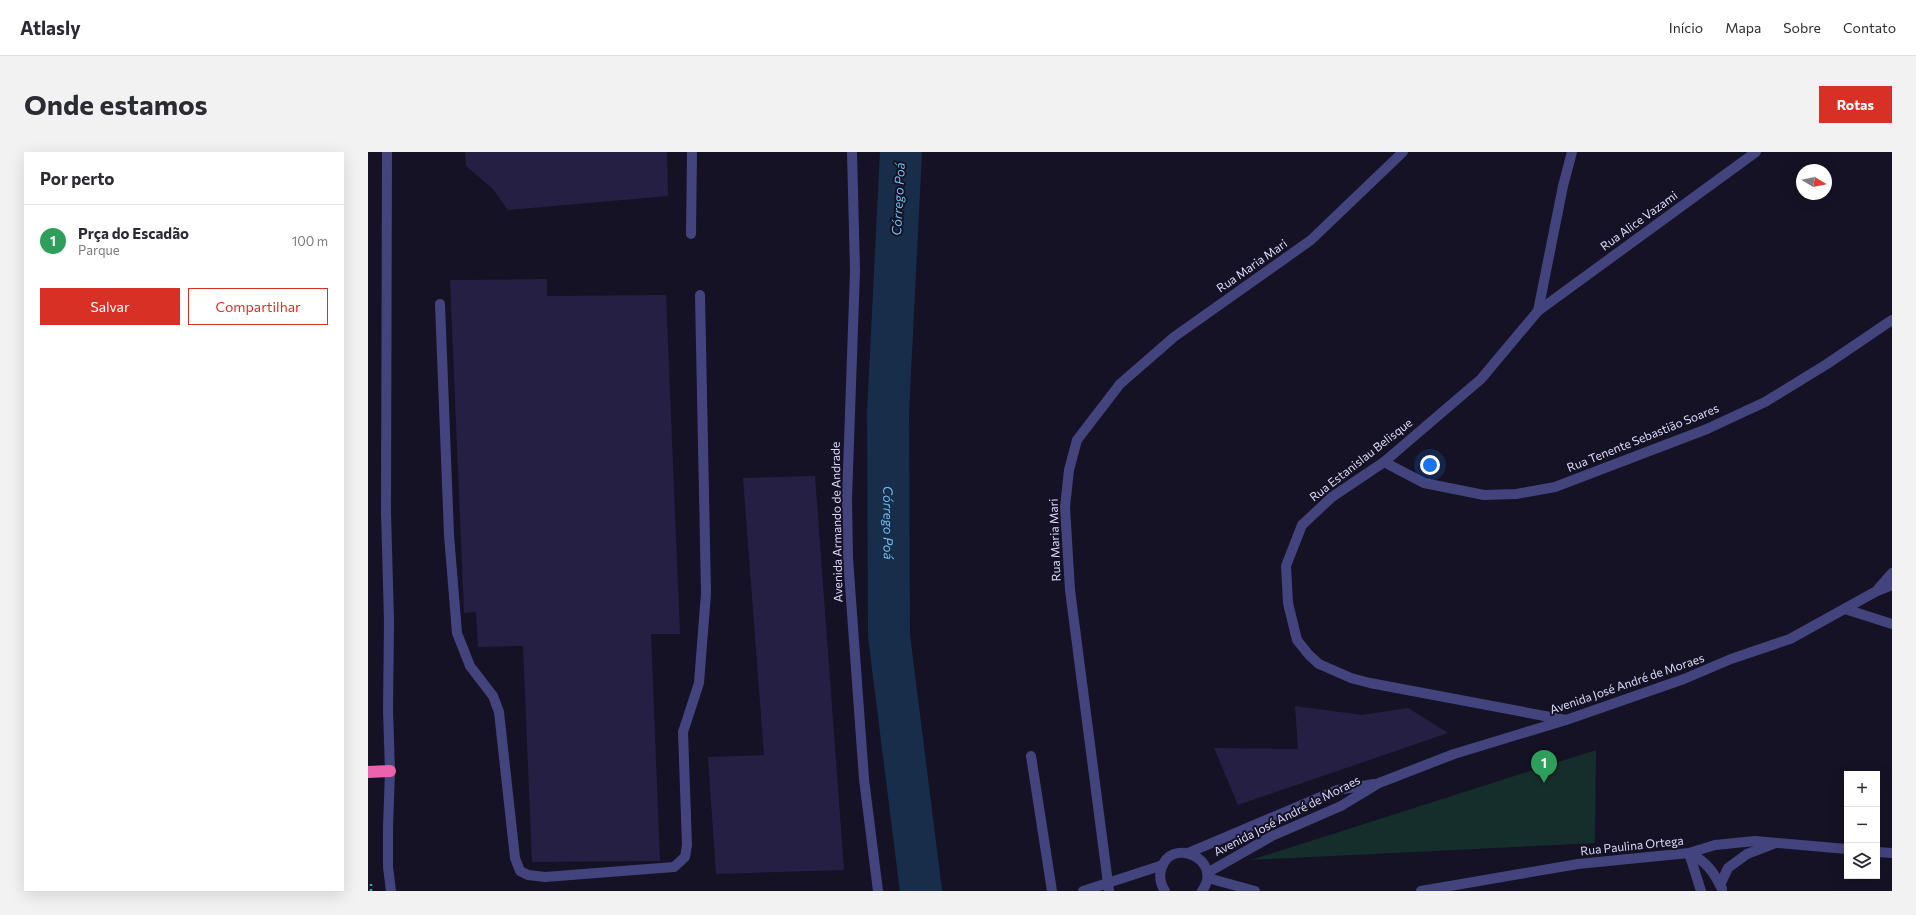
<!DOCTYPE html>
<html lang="pt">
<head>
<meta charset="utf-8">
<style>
  :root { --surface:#fff; --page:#f2f2f3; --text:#2b2b33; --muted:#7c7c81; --line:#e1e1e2; --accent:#d93025 }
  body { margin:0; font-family:Commissioner,sans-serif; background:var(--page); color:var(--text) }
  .controls { position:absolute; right:12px; bottom:12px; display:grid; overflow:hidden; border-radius:0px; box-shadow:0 4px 16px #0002 }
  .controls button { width:36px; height:36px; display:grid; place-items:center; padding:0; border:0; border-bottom:1px solid var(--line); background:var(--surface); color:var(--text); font:20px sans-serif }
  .compass { position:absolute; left:1428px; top:12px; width:36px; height:36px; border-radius:50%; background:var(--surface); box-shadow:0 4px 16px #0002; rotate:100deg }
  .you { position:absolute; left:1062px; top:313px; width:14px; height:14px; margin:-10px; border:3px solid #fff; border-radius:50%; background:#1a73e8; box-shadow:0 0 0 6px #1a73e833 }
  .badge { display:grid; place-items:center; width:26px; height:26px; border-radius:50%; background:var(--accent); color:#fff; font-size:13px; font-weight:700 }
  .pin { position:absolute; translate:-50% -33px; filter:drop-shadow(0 1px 2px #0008) }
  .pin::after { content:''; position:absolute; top:21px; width:14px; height:12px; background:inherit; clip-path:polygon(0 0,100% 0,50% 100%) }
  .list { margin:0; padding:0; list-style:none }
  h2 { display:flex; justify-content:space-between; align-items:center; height:52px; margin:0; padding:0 16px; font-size:17px }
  h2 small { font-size:13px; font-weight:400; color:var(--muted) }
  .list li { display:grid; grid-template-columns:26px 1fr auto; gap:12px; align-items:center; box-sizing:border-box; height:72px; padding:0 16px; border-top:1px solid var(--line) }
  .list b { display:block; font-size:15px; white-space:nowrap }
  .list p { margin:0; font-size:13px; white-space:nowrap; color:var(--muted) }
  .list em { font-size:13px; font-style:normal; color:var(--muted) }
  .actions { display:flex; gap:8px; padding:12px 16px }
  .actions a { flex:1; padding:9px 0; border:1px solid var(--accent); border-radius:0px; text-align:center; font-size:14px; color:var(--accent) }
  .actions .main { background:var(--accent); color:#fff }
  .icon { flex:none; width:22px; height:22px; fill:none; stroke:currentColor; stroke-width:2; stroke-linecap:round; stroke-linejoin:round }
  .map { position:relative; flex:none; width:1524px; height:739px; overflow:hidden; border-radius:0px }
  header { display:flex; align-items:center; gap:24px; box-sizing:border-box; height:56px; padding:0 20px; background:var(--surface); border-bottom:1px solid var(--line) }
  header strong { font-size:19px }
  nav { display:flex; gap:22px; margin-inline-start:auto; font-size:14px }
  .intro { display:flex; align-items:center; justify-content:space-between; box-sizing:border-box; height:96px; padding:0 24px }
  h1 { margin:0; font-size:28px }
  .button { padding:10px 18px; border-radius:0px; background:var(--accent); color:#fff; font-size:14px; font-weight:700 }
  main { display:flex; gap:24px; padding:0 24px }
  aside { flex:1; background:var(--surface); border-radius:0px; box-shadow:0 4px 16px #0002 }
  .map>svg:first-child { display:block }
  .green { fill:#162e2b }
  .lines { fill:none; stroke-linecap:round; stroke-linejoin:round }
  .river { stroke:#172d4a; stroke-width:42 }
  .building { fill:#252043 }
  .path { stroke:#3eaa9d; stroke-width:2.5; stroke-dasharray:2 3; stroke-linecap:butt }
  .minor { stroke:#43447e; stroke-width:10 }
  .highway { stroke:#ec63ad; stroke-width:12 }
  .labels { text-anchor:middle; stroke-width:4; stroke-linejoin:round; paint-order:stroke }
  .street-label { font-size:12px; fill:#dcdafb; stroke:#141224 }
  .water-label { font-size:13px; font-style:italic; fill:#74bdee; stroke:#141224 }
</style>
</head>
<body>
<header>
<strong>Atlasly</strong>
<nav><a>Início</a><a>Mapa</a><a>Sobre</a><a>Contato</a></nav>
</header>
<div class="intro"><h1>Onde estamos</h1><a class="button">Rotas</a></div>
<main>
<aside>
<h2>Por perto<small></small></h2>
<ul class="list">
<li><span class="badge" style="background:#2e9e5b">1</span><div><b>Prça do Escadão</b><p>Parque</p></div><em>100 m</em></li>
</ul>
<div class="actions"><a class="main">Salvar</a><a>Compartilhar</a></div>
</aside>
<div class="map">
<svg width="1524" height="739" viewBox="0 0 1524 739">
  <rect width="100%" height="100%" fill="#141224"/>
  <path class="green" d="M 1228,598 L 1227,691 L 883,708 Z"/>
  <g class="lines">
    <path class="river" id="s1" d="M 533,0 L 520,261 L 521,484 L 553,739"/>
  </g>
  <g class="building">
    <path d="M 97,0 L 299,0 L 300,44 L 140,58 L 124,36 L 98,14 Z"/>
    <path d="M 179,127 L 179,144 L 298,143 L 312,482 L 283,482 L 292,709 L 164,710 L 155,494 L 110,495 L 108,460 L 96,461 L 82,128 Z"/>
    <path d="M 447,324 L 476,718 L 348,722 L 340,605 L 396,603 L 375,326 Z"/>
    <path d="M 927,554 L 994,563 L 1040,556 L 1080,581 L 870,653 L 846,596 L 930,597 Z"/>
  </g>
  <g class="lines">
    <path class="path" d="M 3,739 L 3,731"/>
    <g class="minor">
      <path d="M 19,0 L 18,360 L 21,469 L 20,558 L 22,619 L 20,675 L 20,715 L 23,739"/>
      <path d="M 484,0 L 487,119 L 479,346 L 480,406 L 496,627 L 510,739"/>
      <path d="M 323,82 L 324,0"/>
      <path d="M 72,152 L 81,383 L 89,481 L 102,514 L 125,544 L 131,560 L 147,706 L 152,719 L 160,723 L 177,725 L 306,715 L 317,705 L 319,693 L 315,580 L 331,531 L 338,441 L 332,143"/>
      <path d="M 1170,159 L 1388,0"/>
      <path d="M 1016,310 L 1056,331 L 1116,343 L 1148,342 L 1187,335 L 1339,277 L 1397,250 L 1459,212 L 1524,168"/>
      <path d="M 1510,437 L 1524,421"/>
      <path d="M 1477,457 L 1524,472"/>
      <path d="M 1198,568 L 1002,531 L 983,526 L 951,512 L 941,503 L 929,488 L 920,451 L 918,414 L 934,373 L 964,345 L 1016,310 L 1113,227 L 1170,159 L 1195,34 L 1204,0"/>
      <path d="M 663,604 L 684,739"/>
      <path d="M 1509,700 L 1524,701"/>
      <path d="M 820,701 L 969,638 L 1006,632"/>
      <path d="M 1321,701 C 1338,709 1346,720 1354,737"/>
      <path d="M 1321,701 L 1333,739"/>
      <path d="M 839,721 L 904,684 L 973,654 L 1011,631 L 1086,602 L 1198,568 L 1316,527 L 1363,507 L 1422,487 L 1507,440 L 1524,433"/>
      <path d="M 840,726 L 887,739"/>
      <path d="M 1352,733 L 1360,716 L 1379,702 L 1405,692"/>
      <path d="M 715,739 L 795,713"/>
      <path d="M 741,739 L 702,438 L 697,355 L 701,318 L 709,288 L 752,232 L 806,185 L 943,88 L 1035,0"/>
      <path d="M 797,739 C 793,733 791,726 793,718 C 801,683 857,707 834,739"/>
      <path d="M 1053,739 L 1210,712 L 1321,701 L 1347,693 L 1387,689 L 1479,697"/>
    </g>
    <path class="highway" d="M 0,620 L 22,619"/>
  </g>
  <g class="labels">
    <g class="street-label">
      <text transform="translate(1271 69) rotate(-36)" y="4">Rua Alice Vazami</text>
      <text transform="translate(884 114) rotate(-35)" y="4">Rua Maria Mari</text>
      <text transform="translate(1275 286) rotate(-22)" y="4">Rua Tenente Sebastião Soares</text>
      <text transform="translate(993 308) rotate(-38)" y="4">Rua Estanislau Belisque</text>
      <text transform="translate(469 370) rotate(-91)" y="4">Avenida Armando de Andrade</text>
      <text transform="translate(687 388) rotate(-92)" y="4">Rua Maria Mari</text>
      <text transform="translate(1259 532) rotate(-19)" y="4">Avenida José André de Moraes</text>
      <text transform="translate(919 664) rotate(-27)" y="4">Avenida José André de Moraes</text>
      <text transform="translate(1264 694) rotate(-6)" y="4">Rua Paulina Ortega</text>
    </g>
    <g class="water-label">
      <text transform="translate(530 47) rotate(-87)" y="5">Córrego Poá</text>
      <text dy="5" stroke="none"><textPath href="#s1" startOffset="371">Córrego Poá</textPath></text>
    </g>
  </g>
</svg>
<div class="controls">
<button>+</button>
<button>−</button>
<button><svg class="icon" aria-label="layers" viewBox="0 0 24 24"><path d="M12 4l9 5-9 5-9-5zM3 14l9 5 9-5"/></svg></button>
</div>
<svg class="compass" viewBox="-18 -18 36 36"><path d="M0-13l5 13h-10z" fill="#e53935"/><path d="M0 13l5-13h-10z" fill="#7c7c81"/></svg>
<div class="you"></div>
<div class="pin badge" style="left:1176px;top:631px;background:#2e9e5b">1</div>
</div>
</main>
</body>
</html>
